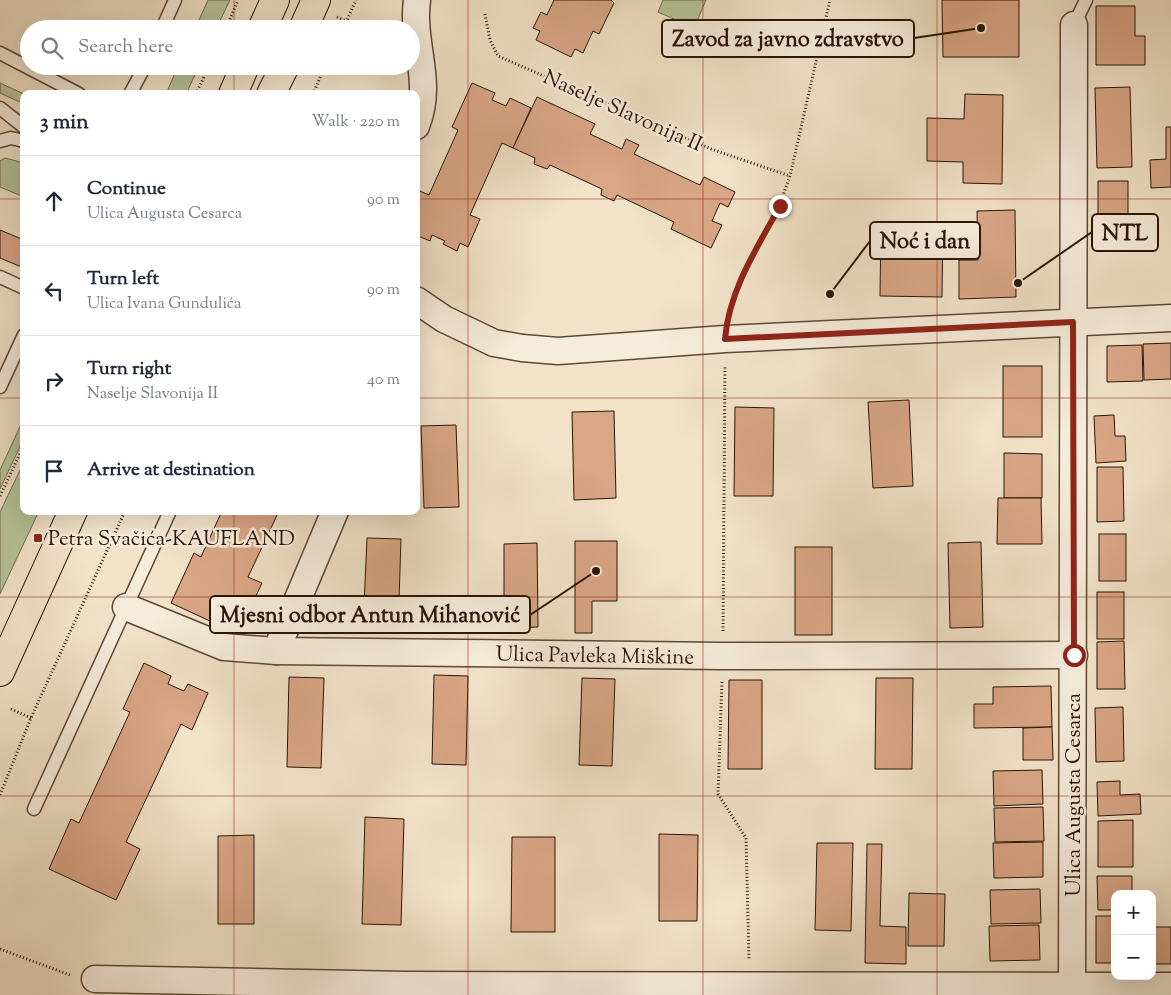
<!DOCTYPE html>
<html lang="en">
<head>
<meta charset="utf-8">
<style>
  :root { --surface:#fff; --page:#f2f2f3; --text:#1f2937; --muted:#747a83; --line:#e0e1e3 }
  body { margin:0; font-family:"Sorts Mill Goudy",serif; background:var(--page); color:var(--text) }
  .controls { position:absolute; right:15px; bottom:15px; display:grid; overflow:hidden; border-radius:10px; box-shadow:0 5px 20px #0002 }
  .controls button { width:45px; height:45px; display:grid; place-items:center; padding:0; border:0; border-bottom:1px solid var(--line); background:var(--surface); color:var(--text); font:25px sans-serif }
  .stop { position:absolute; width:15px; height:15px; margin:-11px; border:4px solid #8f2418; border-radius:50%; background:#fff }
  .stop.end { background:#8f2418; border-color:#fff; box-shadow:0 1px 5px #0008 }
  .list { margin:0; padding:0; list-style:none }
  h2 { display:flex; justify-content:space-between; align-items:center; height:65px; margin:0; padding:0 20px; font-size:21px }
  h2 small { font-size:16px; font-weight:400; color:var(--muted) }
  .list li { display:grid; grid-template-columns:32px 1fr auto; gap:15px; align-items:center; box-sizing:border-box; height:90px; padding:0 20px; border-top:1px solid var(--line) }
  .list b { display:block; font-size:19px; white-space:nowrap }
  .list p { margin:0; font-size:16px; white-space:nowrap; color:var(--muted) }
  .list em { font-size:16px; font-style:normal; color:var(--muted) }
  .icon { flex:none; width:28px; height:28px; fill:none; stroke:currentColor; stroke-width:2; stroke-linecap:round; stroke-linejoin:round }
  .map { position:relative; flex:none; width:1171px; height:995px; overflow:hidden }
  .search { position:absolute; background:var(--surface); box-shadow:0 5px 20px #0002; left:20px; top:20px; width:400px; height:55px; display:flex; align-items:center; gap:12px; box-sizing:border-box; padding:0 18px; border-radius:28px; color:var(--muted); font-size:19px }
  .panel { position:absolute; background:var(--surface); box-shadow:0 5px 20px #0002; left:20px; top:90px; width:400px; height:425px; border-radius:10px }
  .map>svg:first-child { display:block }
  .green { fill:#b6c499; stroke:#706c50 }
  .building { fill:#d9a686; stroke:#2a1507 }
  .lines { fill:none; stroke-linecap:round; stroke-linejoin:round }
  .service-casing { stroke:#5c4837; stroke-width:15 }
  .minor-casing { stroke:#5c4837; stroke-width:29 }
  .primary-casing { stroke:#2a1507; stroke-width:30 }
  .path { stroke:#2a1507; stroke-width:3; stroke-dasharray:1 2.5; stroke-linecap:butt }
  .service { stroke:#f6ecdb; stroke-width:12 }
  .minor { stroke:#f6ecdb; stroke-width:26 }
  .primary { stroke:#f1e2c8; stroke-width:28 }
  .route { stroke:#8f2418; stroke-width:6 }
  .grid { fill:none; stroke:#8f2418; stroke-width:1; stroke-opacity:0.55 }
  .poi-dot { fill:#8f2418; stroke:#f6ecdb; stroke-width:2 }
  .labels { text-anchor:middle; stroke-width:5; stroke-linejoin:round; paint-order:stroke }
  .street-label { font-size:21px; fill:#2a1507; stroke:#f6ecdb }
  .poi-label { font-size:21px; fill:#2a1507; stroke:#f6ecdb; text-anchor:start }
  .leader { fill:none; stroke:#2a1507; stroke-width:2 }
  .callout-dot { fill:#2a1507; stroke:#f6ecdb; stroke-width:2 }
  .callout { fill:#f6ecdb; stroke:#2a1507; stroke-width:2 }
  .callout-label { font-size:22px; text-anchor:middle; font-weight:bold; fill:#2a1507 }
</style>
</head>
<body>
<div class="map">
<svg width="1171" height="995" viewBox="0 0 1171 995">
  <rect width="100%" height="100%" fill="#f1e2c8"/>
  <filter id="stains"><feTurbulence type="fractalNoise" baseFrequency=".004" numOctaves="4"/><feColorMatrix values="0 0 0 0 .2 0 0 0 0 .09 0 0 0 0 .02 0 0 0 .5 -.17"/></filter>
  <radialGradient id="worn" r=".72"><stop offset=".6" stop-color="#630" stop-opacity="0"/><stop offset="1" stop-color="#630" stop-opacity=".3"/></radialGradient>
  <g class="green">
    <path d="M 208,0 L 230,0 L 216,29 L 195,29 Z"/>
    <path d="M 663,0 L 706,0 L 694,28 L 658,12 Z"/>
    <path d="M 178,66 L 199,66 L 186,94 L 166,94 Z"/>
    <path d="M 0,83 L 24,94 L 24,104 L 0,93 Z"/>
    <path d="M 5,158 L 24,163 L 24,197 L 0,187 L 0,161 Z"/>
    <path d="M 24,418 L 24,438 L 0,489 L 0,470 Z"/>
    <path d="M 24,462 L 24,511 L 39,511 L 0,594 L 0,512 Z"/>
  </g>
  <g class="building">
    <path d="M 554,0 L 611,0 L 614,3 L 599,34 L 593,31 L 583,53 L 575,49 L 571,57 L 536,40 L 540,31 L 533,28 L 541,12 L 547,15 Z"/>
    <path d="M 942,0 L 1019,0 L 1019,57 L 943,57 Z"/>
    <path d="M 1096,6 L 1135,6 L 1135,36 L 1145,36 L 1145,65 L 1096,65 Z"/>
    <path d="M 472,83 L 495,93 L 492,100 L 506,106 L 510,98 L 531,108 L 513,148 L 502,143 L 470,215 L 480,219 L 468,247 L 460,243 L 457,251 L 443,244 L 445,241 L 432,235 L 430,241 L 416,235 L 416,200 L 420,191 L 429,195 L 458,130 L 452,127 Z"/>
    <path d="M 1130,87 L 1132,167 L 1097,168 L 1095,88 Z"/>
    <path d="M 965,94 L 1003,95 L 1002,184 L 963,183 L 963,162 L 927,161 L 927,118 L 964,119 Z"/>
    <path d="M 537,97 L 595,124 L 590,134 L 622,149 L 626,139 L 639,145 L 634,154 L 700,185 L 704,177 L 735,192 L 728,207 L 720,203 L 712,221 L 722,225 L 711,248 L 671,229 L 674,222 L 617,195 L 614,201 L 601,195 L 602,189 L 550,165 L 547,169 L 534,164 L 535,158 L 513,148 Z"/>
    <path d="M 1166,127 L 1171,127 L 1171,187 L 1151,188 L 1150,160 L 1166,159 Z"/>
    <path d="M 1098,181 L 1128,181 L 1128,218 L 1098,219 Z"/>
    <path d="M 1015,210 L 1016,297 L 959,299 L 959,260 L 978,260 L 977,211 Z"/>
    <path d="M 881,222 L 943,223 L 942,297 L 880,296 Z"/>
    <path d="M 0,230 L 24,240 L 24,268 L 0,258 Z"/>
    <path d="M 1171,343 L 1171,379 L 1144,380 L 1143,344 Z"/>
    <path d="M 1142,345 L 1143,381 L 1107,382 L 1107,346 Z"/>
    <rect x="1003" y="366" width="39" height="71"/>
    <path d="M 909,400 L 913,486 L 873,488 L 868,402 Z"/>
    <path d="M 735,407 L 774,408 L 773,496 L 734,496 Z"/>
    <path d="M 614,411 L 616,498 L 574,500 L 572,412 Z"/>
    <path d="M 1114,415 L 1115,436 L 1125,436 L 1126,461 L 1096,463 L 1094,416 Z"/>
    <path d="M 456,425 L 459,507 L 424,508 L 421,426 Z"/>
    <path d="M 1004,453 L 1042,454 L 1042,498 L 1004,498 Z"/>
    <path d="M 1097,467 L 1123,467 L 1124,521 L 1097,522 Z"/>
    <path d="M 998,498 L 1041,498 L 1042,544 L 997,544 Z"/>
    <path d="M 222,511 L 279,511 L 248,577 L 262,583 L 238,634 L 171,603 L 194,553 L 201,557 Z"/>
    <rect x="1099" y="534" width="27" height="47"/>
    <path d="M 367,538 L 401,539 L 398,631 L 363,629 Z"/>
    <path d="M 575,541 L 617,541 L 617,601 L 592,601 L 592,633 L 575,633 Z"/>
    <path d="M 981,542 L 983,627 L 950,628 L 948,543 Z"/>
    <path d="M 537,543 L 538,627 L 504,628 L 504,544 Z"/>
    <rect x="795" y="547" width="37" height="88"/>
    <rect x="1097" y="592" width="27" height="47"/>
    <path d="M 1124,641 L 1125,689 L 1097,689 L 1097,642 Z"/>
    <path d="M 144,663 L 171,676 L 168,684 L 184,691 L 188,684 L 208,693 L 192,730 L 181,724 L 126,842 L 140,849 L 116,900 L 49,869 L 71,819 L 79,823 L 130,712 L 123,709 Z"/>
    <path d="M 434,675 L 468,676 L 466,765 L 432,764 Z"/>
    <path d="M 289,677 L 324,678 L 321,768 L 287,767 Z"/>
    <path d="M 582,678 L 615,679 L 612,766 L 579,765 Z"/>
    <path d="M 876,678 L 913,678 L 912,769 L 875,769 Z"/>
    <path d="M 729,680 L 762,680 L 762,769 L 728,769 Z"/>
    <path d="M 1051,686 L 1052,727 L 974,728 L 974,704 L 993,704 L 993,687 Z"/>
    <path d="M 1123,707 L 1124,761 L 1096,762 L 1095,708 Z"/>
    <path d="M 1052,727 L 1053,760 L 1023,760 L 1023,728 Z"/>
    <path d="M 1042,770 L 1043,804 L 994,806 L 993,771 Z"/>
    <path d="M 1120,781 L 1120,795 L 1140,794 L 1141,814 L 1098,816 L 1097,782 Z"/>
    <path d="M 1043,807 L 1044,841 L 995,842 L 994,808 Z"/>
    <path d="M 365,817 L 404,819 L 401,925 L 362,924 Z"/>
    <path d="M 1133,820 L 1133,867 L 1098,867 L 1098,821 Z"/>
    <path d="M 659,834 L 698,835 L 697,921 L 659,921 Z"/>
    <path d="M 254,835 L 254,924 L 218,924 L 218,836 Z"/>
    <path d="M 512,837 L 555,837 L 555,932 L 511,932 Z"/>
    <path d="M 1043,842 L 1043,877 L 994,878 L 993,843 Z"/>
    <path d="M 817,843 L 853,843 L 851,931 L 815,930 Z"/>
    <path d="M 867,844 L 882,844 L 880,926 L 906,927 L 906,964 L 865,963 Z"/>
    <path d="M 1097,876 L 1132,876 L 1132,894 L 1115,894 L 1115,910 L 1098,910 Z"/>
    <path d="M 1040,889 L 1041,923 L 991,924 L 990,890 Z"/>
    <path d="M 909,893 L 945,894 L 944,946 L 908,946 Z"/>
    <rect x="1096" y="916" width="19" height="47"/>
    <path d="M 1039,925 L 1040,960 L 990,961 L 989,926 Z"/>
    <rect x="1152" y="927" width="19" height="37"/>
  </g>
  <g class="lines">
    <defs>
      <g id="service">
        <path d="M 1074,25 L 1086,0"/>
        <path d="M 162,29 L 175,0"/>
        <path d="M 0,53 L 79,94"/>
        <path d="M 130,94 L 145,66"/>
        <path d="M 0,108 L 24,127"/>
        <path d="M 0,141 L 11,138 L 24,141"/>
        <path d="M 0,277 L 24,288"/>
        <path d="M 0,387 L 24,335"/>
        <path d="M 34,809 L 170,511"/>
      </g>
      <g id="minor">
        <path d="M 416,126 C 434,81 411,45 417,0"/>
        <path d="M 416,300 L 444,319 L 494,343 L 522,348 L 558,351 L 725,339 L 1171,318"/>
        <path d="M 126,607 L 224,647 L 276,651 L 723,656 L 1074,655"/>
        <path d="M 276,651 L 335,511"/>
        <path d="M 95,979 L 406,985 L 1171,986"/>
        <path d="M 1072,995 L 1074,25"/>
      </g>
      <g id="primary">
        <path d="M 262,29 L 275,0"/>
        <path d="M 303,29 L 316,0"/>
        <path d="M 233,94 L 245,66"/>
        <path d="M 271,94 L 285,66"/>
        <path d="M 0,672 L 73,511"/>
      </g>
    </defs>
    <use href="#service" class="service-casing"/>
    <use href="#minor" class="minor-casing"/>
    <use href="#primary" class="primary-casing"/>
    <g class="path">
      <path d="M 485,14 L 490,40 L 498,56 L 711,149 L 790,176"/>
      <path d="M 337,17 L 346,21"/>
      <path d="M 226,29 L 238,0"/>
      <path d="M 343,29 L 356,0"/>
      <path d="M 196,94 L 209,66"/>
      <path d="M 313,94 L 325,66"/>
      <path d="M 728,314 L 743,274 L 779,206 L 790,176 L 830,0"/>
      <path d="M 0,496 L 24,445"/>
      <path d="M 723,631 L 725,365"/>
      <path d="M 722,682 L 718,794 L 746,838 L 749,960"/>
      <path d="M 11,709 L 31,718"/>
      <path d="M 0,795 L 31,718 L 125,511"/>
      <path d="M 0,949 L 70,975"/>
    </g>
    <use href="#service" class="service"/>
    <use href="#minor" class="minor"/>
    <use href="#primary" class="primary"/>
  </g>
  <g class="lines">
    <path class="route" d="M 780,206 C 757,248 729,290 725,339 L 1073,322 L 1074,655"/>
  </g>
  <path class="grid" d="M 234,0 L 234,29M 468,0 L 468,995M 703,0 L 703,995M 937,0 L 937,995M 234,66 L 234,94M 0,199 L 24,199M 416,199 L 1171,199M 0,398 L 24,398M 416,398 L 1171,398M 234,511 L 234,995M 0,597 L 1171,597M 0,796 L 1171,796"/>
  <rect class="poi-dot" x="33" y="533" width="10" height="10" rx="2.5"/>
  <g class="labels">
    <g class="street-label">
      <text transform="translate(623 110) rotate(24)" y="7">Naselje Slavonija II</text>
      <text transform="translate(595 655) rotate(1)" y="7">Ulica Pavleka Miškine</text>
      <text transform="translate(1073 795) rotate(-90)" y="7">Ulica Augusta Cesarca</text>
    </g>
    <g class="poi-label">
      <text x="48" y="545">Petra Svačića-KAUFLAND</text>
    </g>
  </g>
  <path class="leader" d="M981 28L914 38M1018 283L1092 232M830 294L870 241M596 571L530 615"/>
  <g class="callout-dot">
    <circle cx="981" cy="28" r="5"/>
    <circle cx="1018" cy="283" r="5"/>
    <circle cx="830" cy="294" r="5"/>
    <circle cx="596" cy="571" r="5"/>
  </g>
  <g class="callout">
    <rect x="662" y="20" width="252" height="37" rx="5"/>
    <rect x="1092" y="214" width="66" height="37" rx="5"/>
    <rect x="870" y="222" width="110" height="37" rx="5"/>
    <rect x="210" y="596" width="320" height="37" rx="5"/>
  </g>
  <g class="callout-label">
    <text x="788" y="46">Zavod za javno zdravstvo</text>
    <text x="1125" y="240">NTL</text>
    <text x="925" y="248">Noć i dan</text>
    <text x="370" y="622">Mjesni odbor Antun Mihanović</text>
  </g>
  <rect width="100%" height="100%" filter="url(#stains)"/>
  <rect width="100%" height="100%" fill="url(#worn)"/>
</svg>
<div class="controls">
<button>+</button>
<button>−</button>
</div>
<div class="stop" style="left:1074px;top:655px"></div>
<div class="stop end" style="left:780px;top:206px"></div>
<div class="search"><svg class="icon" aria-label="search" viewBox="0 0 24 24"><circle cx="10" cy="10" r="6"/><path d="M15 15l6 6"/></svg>Search here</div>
<section class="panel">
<h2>3 min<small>Walk · 220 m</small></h2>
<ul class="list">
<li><svg class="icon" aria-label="ahead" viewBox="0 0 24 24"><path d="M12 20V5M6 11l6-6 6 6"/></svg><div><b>Continue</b><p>Ulica Augusta Cesarca</p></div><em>90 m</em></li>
<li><svg class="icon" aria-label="left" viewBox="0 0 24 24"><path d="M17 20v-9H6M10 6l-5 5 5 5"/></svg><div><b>Turn left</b><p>Ulica Ivana Gundulića</p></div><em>90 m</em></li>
<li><svg class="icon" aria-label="right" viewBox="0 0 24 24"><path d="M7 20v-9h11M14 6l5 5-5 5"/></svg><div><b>Turn right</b><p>Naselje Slavonija II</p></div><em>40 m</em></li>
<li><svg class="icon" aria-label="arrive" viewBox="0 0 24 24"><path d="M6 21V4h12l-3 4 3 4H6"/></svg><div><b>Arrive at destination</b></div></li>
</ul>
</section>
</div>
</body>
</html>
